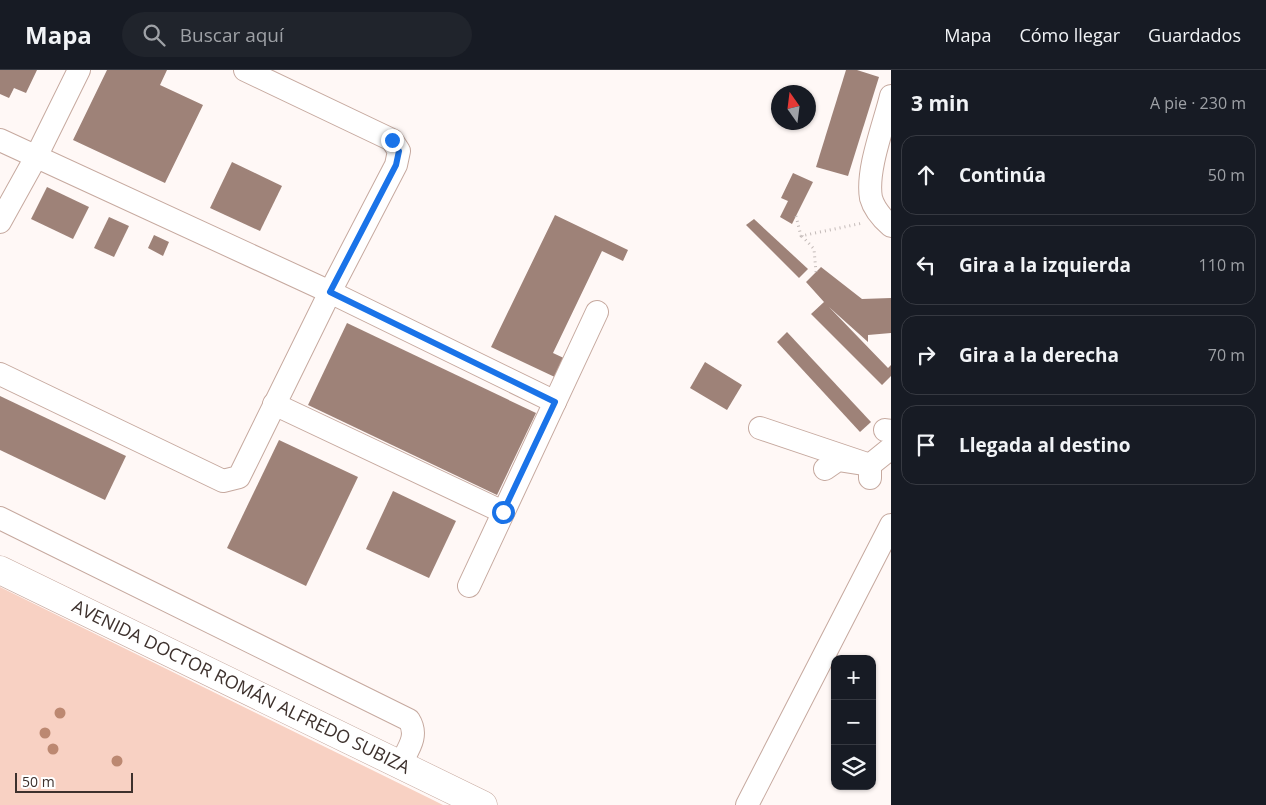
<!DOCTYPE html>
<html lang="es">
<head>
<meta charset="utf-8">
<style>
  :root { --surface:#171b24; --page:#20242c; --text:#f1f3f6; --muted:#9ea1a6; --line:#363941 }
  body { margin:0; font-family:"Open Sans",sans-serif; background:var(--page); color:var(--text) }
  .controls { position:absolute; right:15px; bottom:15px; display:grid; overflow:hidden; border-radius:10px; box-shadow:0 1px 4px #0004 }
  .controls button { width:45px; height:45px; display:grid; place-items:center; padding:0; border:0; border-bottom:1px solid var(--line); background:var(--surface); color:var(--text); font:25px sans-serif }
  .compass { position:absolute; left:771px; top:15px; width:45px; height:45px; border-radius:50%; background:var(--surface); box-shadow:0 1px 4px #0004; rotate:346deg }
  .scale { position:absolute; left:15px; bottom:12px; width:118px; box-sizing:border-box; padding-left:5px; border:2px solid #3d312d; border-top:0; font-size:14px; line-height:18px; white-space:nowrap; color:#3d312d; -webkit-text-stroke:4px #fff; paint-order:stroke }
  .stop { position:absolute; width:15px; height:15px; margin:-11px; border:4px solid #1a73e8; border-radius:50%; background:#fff }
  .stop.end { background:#1a73e8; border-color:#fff; box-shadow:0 1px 5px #0008 }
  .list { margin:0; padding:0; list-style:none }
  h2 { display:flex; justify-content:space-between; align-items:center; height:65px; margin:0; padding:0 20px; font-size:21px }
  h2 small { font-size:16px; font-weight:400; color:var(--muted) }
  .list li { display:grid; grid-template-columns:32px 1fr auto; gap:15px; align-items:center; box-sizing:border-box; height:80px; margin:0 10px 10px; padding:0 10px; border:1px solid var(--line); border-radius:15px }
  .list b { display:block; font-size:19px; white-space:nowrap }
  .list em { font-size:16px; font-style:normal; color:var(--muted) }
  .icon { flex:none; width:28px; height:28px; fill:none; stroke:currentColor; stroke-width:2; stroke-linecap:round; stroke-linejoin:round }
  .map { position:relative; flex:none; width:891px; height:735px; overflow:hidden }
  header { display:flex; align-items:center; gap:30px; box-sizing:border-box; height:70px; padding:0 25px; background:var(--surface); border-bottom:1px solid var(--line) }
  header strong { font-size:24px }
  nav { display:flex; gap:28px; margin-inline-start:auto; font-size:18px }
  .search { width:350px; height:45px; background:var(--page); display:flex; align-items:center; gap:12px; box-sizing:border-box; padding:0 18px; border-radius:28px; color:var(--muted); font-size:19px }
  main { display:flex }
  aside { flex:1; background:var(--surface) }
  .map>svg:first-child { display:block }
  .green { fill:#f8d1c3 }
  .building { fill:#9e8278 }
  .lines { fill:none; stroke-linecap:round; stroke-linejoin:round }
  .minor-casing { stroke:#c6a99f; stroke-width:24 }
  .major-casing { stroke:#c6a99f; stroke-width:29 }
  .path { stroke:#c3bab8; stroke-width:3; stroke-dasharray:1 4; stroke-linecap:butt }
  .minor { stroke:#fff; stroke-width:22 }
  .major { stroke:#fff; stroke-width:28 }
  .tree { fill:#bc8871 }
  .route { stroke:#1a73e8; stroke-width:6 }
  .labels { text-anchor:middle; stroke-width:4; stroke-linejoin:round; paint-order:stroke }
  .street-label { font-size:18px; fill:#3d312d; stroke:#fff }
</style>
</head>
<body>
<header>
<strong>Mapa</strong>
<div class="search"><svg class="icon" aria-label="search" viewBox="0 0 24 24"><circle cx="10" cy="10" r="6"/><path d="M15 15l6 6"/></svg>Buscar aquí</div>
<nav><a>Mapa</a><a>Cómo llegar</a><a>Guardados</a></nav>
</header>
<main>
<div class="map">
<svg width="891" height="735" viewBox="0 0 891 735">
  <rect width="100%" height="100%" fill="#fff8f6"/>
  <path class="green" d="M 0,517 L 431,729 L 443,735 L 0,735 Z"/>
  <g class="building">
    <path d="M 0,0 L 37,0 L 26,23 L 14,18 L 9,28 L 0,24 Z"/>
    <path d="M 107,0 L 167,0 L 160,15 L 203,35 L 165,113 L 73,70 Z"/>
    <path d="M 846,0 L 857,0 L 879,7 L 848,106 L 816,97 Z"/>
    <path d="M 232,92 L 282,116 L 260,161 L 210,138 Z"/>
    <path d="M 793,103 L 813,112 L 792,154 L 780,147 L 788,131 L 781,128 Z"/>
    <path d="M 47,117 L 89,137 L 73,169 L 31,149 Z"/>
    <path d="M 555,145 L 628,180 L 623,191 L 602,181 L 553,283 L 568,290 L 559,309 L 491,277 Z"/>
    <path d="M 109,147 L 129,156 L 114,187 L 94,178 Z"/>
    <path d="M 754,149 L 808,199 L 799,208 L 746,155 Z"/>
    <path d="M 154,165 L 169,172 L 163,186 L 148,178 Z"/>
    <path d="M 821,197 L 862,229 L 891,228 L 891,263 L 868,265 L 868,272 L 829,237 L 888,298 L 891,295 L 891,306 L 882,315 L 811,244 L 824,232 L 806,212 Z"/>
    <path d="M 347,253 L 536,343 L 497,425 L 308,335 Z"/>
    <path d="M 787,262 L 871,352 L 860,362 L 777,272 Z"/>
    <path d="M 705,292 L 742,315 L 727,340 L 690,318 Z"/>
    <path d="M 0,326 L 126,386 L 105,430 L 0,380 Z"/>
    <path d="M 279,370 L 358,407 L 306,516 L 227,478 Z"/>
    <path d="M 393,421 L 456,451 L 429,508 L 366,479 Z"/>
  </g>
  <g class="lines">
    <defs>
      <g id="minor">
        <path d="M 891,26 C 884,55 866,100 871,128 C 874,139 883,149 891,156"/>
        <path d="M 0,70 L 330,222 L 555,332"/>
        <path d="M 0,152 L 36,87 L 79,0"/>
        <path d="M 0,304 L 223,411 L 239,407 L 330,222 L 396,95 L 399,81 L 392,70 L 245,0"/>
        <path d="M 274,334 L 503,442"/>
        <path d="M 760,358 L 870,395 L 870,408"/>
        <path d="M 885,360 L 891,361"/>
        <path d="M 825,399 L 838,390 L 870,395 L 891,378"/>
        <path d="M 0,448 L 409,650 C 419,666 408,679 400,695"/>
        <path d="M 469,516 L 597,242"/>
        <path d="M 747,735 L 891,455"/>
      </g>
      <path id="major" d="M 0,500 L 483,735"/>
    </defs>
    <use href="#minor" class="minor-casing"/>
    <use href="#major" class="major-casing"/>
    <g class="path">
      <path d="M 796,146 L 801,166 L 863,153"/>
      <path d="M 802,166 L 814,179 L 816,202"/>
    </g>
    <use href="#minor" class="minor"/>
    <use href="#major" class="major"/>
  </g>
  <g class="tree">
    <circle cx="60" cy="643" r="5.5"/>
    <circle cx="45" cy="663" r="5.5"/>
    <circle cx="53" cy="679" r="5.5"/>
    <circle cx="117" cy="691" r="5.5"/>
  </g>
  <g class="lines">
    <path class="route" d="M 392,70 L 399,81 L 396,95 L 330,222 L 555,332 L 503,442"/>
  </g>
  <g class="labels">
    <g class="street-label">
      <text transform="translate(241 617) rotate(26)" y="6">AVENIDA DOCTOR ROMÁN ALFREDO SUBIZA</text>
    </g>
  </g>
</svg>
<div class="controls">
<button>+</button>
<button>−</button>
<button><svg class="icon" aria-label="layers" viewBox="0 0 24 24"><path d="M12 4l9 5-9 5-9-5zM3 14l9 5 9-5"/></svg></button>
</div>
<svg class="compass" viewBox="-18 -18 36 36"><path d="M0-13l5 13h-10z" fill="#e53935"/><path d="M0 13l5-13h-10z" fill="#9ea1a6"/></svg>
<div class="scale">50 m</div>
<div class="stop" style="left:503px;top:442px"></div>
<div class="stop end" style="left:392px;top:70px"></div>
</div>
<aside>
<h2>3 min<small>A pie · 230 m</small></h2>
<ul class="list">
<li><svg class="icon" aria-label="ahead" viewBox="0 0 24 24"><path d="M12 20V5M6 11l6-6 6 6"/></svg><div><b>Continúa</b></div><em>50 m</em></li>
<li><svg class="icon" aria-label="left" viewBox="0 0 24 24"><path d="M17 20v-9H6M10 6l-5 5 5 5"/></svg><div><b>Gira a la izquierda</b></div><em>110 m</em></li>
<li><svg class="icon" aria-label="right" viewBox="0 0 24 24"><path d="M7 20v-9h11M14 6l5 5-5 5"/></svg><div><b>Gira a la derecha</b></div><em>70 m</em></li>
<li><svg class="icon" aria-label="arrive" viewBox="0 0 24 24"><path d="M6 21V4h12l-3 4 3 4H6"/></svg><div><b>Llegada al destino</b></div></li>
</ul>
</aside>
</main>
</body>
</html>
